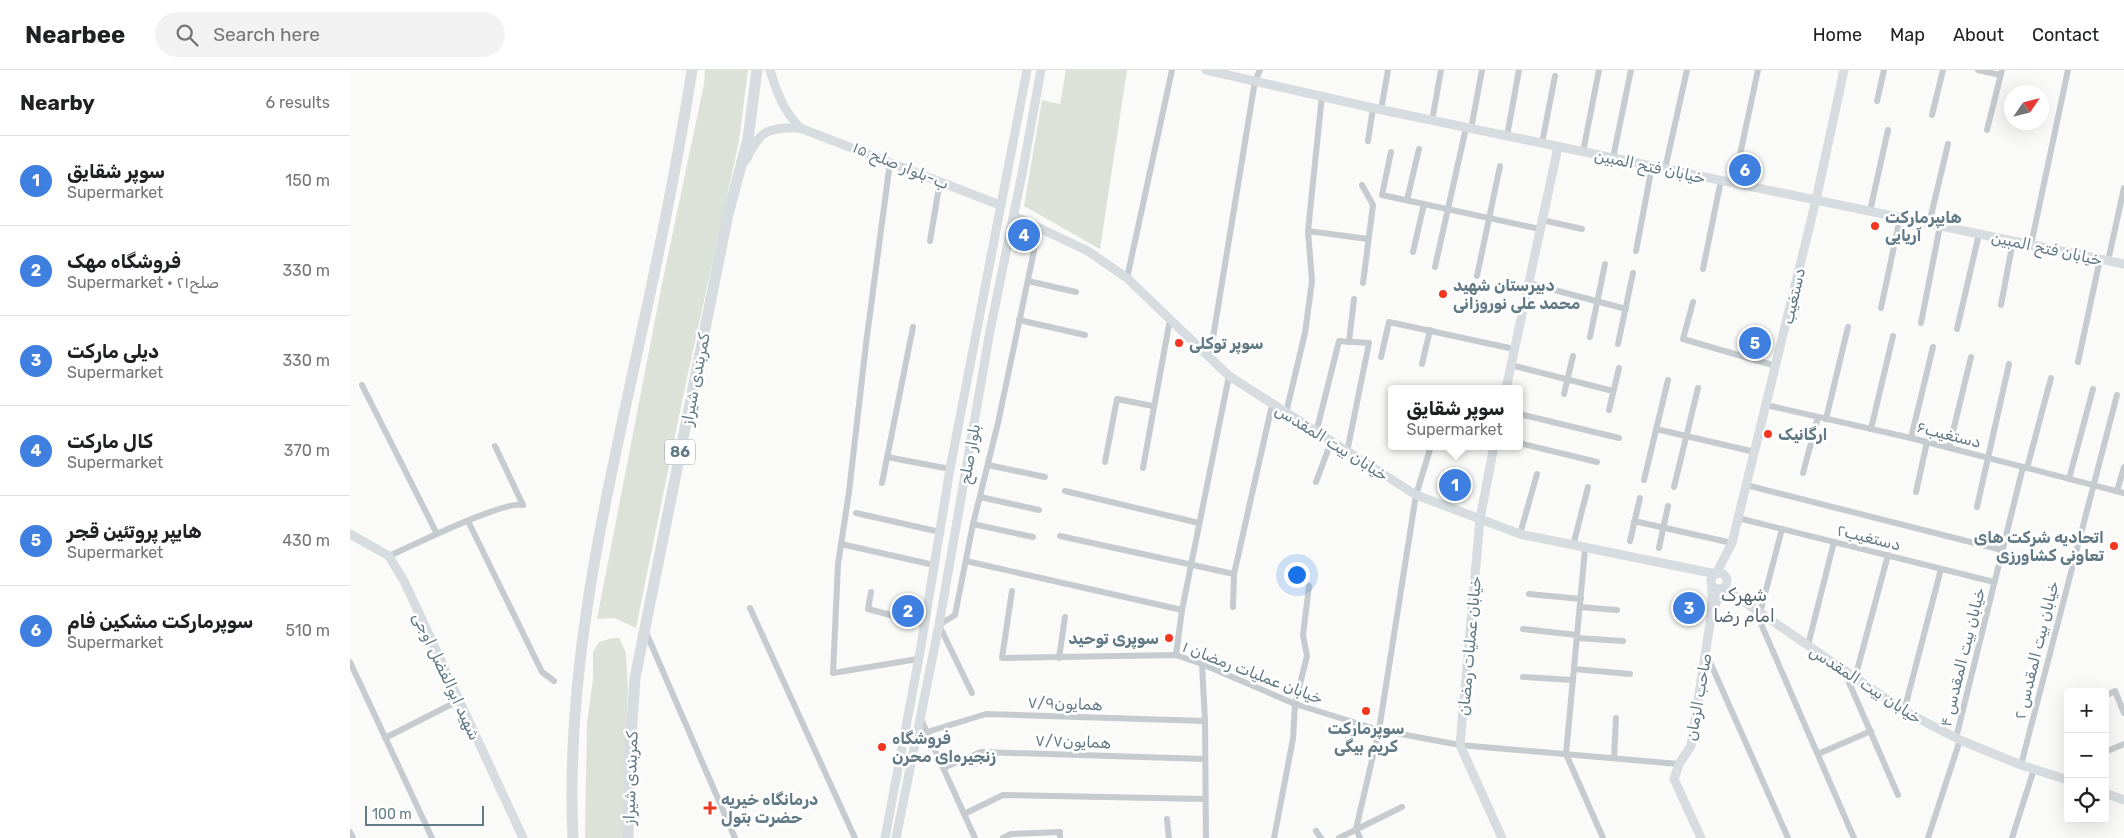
<!DOCTYPE html>
<html lang="en">
<head>
<meta charset="utf-8">
<style>
  :root { --surface:#fff; --page:#f2f2f2; --text:#202124; --muted:#757577; --line:#e0e0e0; --accent:#ea580c }
  body { margin:0; font-family:Rubik,"Noto Naskh Arabic",sans-serif; background:var(--page); color:var(--text) }
  .controls { position:absolute; right:15px; bottom:15px; display:grid; overflow:hidden; border-radius:5px; box-shadow:0 5px 20px #0002 }
  .controls button { width:45px; height:45px; display:grid; place-items:center; padding:0; border:0; border-bottom:1px solid var(--line); background:var(--surface); color:var(--text); font:25px sans-serif }
  .compass { position:absolute; left:1654px; top:15px; width:45px; height:45px; border-radius:50%; background:var(--surface); box-shadow:0 5px 20px #0002; rotate:55deg }
  .scale { position:absolute; left:15px; bottom:12px; width:119px; box-sizing:border-box; padding-left:5px; border:2px solid #627a85; border-top:0; font-size:14px; line-height:18px; white-space:nowrap; color:#627a85; -webkit-text-stroke:4px #fff; paint-order:stroke }
  .you { position:absolute; left:946px; top:504px; width:18px; height:18px; margin:-12px; border:4px solid #fff; border-radius:50%; background:#1a73e8; box-shadow:0 0 0 8px #1a73e833 }
  .badge { display:grid; place-items:center; width:32px; height:32px; border-radius:50%; background:var(--accent); color:#fff; font-size:16px; font-weight:700 }
  .pin { position:absolute; translate:-50% -50%; border:2px solid #fff; box-shadow:0 1px 5px #0006 }
  .popup { position:absolute; left:1038px; top:315px; width:135px; height:65px; box-sizing:border-box; display:grid; place-content:center; border-radius:5px; background:var(--surface); filter:drop-shadow(0 1px 4px #0005); font-size:16px; white-space:nowrap; color:var(--muted) }
  .popup b { font-size:19px; color:var(--text) }
  .popup::after { content:''; position:absolute; left:50%; top:100%; margin-left:-10px; border:10px solid transparent; border-top-color:var(--surface) }
  .list { margin:0; padding:0; list-style:none }
  h2 { display:flex; justify-content:space-between; align-items:center; height:65px; margin:0; padding:0 20px; font-size:21px }
  h2 small { font-size:16px; font-weight:400; color:var(--muted) }
  .list li { display:grid; grid-template-columns:32px 1fr auto; gap:15px; align-items:center; box-sizing:border-box; height:90px; padding:0 20px; border-top:1px solid var(--line) }
  .list b { display:block; font-size:19px; white-space:nowrap }
  .list p { margin:0; font-size:16px; white-space:nowrap; color:var(--muted) }
  .list em { font-size:16px; font-style:normal; color:var(--muted) }
  .icon { flex:none; width:28px; height:28px; fill:none; stroke:currentColor; stroke-width:2; stroke-linecap:round; stroke-linejoin:round }
  .map { position:relative; flex:none; width:1774px; height:768px; overflow:hidden }
  header { display:flex; align-items:center; gap:30px; box-sizing:border-box; height:70px; padding:0 25px; background:var(--surface); border-bottom:1px solid var(--line) }
  header strong { font-size:24px }
  nav { display:flex; gap:28px; margin-inline-start:auto; font-size:18px }
  .search { width:350px; height:45px; background:var(--page); display:flex; align-items:center; gap:12px; box-sizing:border-box; padding:0 18px; border-radius:28px; color:var(--muted); font-size:19px }
  main { display:flex }
  aside { flex:1; background:var(--surface) }
  .map>svg:first-child { display:block }
  .green { fill:#dde2d8 }
  .lines { fill:none; stroke-linecap:round; stroke-linejoin:round }
  .street { stroke:#c5cbce; stroke-width:6 }
  .secondary { stroke:#d6dcdf; stroke-width:9 }
  .highway { stroke:#d6dcdf; stroke-width:11 }
  .poi-dot { fill:#f23620; stroke:#fff; stroke-width:2 }
  .labels { text-anchor:middle; stroke-width:5; stroke-linejoin:round; paint-order:stroke }
  .shield { fill:#fff; stroke:#91a2aa; stroke-width:1 }
  .shield-label { font-size:15px; font-weight:bold; fill:#627a85 }
  .street-label { font-size:16px; fill:#627a85; stroke:#fff }
  .poi-label { font-size:16px; font-weight:bold; fill:#627a85; stroke:#fff; text-anchor:start }
  .neighbourhood-label { font-size:18px; fill:#55676f; stroke:#fff }
</style>
</head>
<body>
<header>
<strong>Nearbee</strong>
<div class="search"><svg class="icon" aria-label="search" viewBox="0 0 24 24"><circle cx="10" cy="10" r="6"/><path d="M15 15l6 6"/></svg>Search here</div>
<nav><a>Home</a><a>Map</a><a>About</a><a>Contact</a></nav>
</header>
<main>
<aside>
<h2>Nearby<small>6 results</small></h2>
<ul class="list">
<li><span class="badge" style="background:#3f7fe0">1</span><div><b>سوپر شقایق</b><p>Supermarket</p></div><em>150 m</em></li>
<li><span class="badge" style="background:#3f7fe0">2</span><div><b>فروشگاه مهک</b><p>Supermarket · صلح۲۱</p></div><em>330 m</em></li>
<li><span class="badge" style="background:#3f7fe0">3</span><div><b>دیلی مارکت</b><p>Supermarket</p></div><em>330 m</em></li>
<li><span class="badge" style="background:#3f7fe0">4</span><div><b>کال مارکت</b><p>Supermarket</p></div><em>370 m</em></li>
<li><span class="badge" style="background:#3f7fe0">5</span><div><b>هایپر پروتئین قجر</b><p>Supermarket</p></div><em>430 m</em></li>
<li><span class="badge" style="background:#3f7fe0">6</span><div><b>سوپرمارکت مشکین فام</b><p>Supermarket</p></div><em>510 m</em></li>
</ul>
</aside>
<div class="map">
<svg width="1774" height="768" viewBox="0 0 1774 768">
  <rect width="100%" height="100%" fill="#fafaf8"/>
  <g class="green">
    <path d="M 355,0 L 398,0 L 389,71 L 334,322 L 286,558 L 264,548 L 247,549 L 312,214 L 354,14 Z"/>
    <path d="M 716,0 L 777,0 L 750,179 L 674,136 L 692,30 L 710,34 Z"/>
    <path d="M 262,568 L 269,568 L 276,583 L 278,620 L 273,726 L 276,768 L 235,768 L 237,653 L 243,609 L 243,582 L 249,572 Z"/>
  </g>
  <g class="lines">
    <g class="street">
      <path d="M 1628,0 L 1650,5"/>
      <path d="M 1527,31 L 1534,0"/>
      <path d="M 1031,40 L 1038,0"/>
      <path d="M 1582,45 L 1593,0"/>
      <path d="M 1082,51 L 1091,0"/>
      <path d="M 1121,59 L 1132,0"/>
      <path d="M 1637,60 L 1652,0"/>
      <path d="M 1157,66 L 1169,0"/>
      <path d="M 1018,71 L 1023,38"/>
      <path d="M 1192,73 L 1205,6"/>
      <path d="M 1041,82 L 1032,125 L 1190,159"/>
      <path d="M 1233,82 L 1249,0"/>
      <path d="M 1263,88 L 1281,0"/>
      <path d="M 540,92 L 516,274 L 499,422 L 488,494 L 483,603 L 568,589"/>
      <path d="M 1315,99 L 1337,0"/>
      <path d="M 1384,113 L 1408,0"/>
      <path d="M 1012,115 L 1023,135 L 1013,213"/>
      <path d="M 1057,130 L 1069,79"/>
      <path d="M 1520,141 L 1538,60"/>
      <path d="M 1192,150 L 1232,159"/>
      <path d="M 1579,154 L 1598,74"/>
      <path d="M 958,161 L 1018,169"/>
      <path d="M 580,171 L 590,111"/>
      <path d="M 1681,175 L 1718,0"/>
      <path d="M 1286,181 L 1302,96"/>
      <path d="M 1063,182 L 1074,134"/>
      <path d="M 1758,191 L 1774,118"/>
      <path d="M 1085,197 L 1116,58"/>
      <path d="M 1353,199 L 1371,110"/>
      <path d="M 1127,206 L 1150,96"/>
      <path d="M 777,208 L 822,0"/>
      <path d="M 678,211 L 726,222"/>
      <path d="M 1178,213 L 1276,239"/>
      <path d="M 1343,232 L 1333,269 L 1426,296"/>
      <path d="M 1651,235 L 1663,171"/>
      <path d="M 1531,238 L 1550,148"/>
      <path d="M 669,250 L 735,265"/>
      <path d="M 1571,253 L 1590,156"/>
      <path d="M 1607,259 L 1629,164"/>
      <path d="M 1240,267 L 1255,194"/>
      <path d="M 999,272 L 1004,229"/>
      <path d="M 1268,274 L 1283,203"/>
      <path d="M 860,286 L 905,11 L 910,0"/>
      <path d="M 1031,287 L 1039,252 L 1164,279"/>
      <path d="M 1728,292 L 1750,189"/>
      <path d="M 1072,294 L 1080,260"/>
      <path d="M 1161,295 L 1263,321"/>
      <path d="M 12,315 L 87,464"/>
      <path d="M 1214,324 L 1223,286"/>
      <path d="M 1416,335 L 1561,368 L 1774,423"/>
      <path d="M 1259,340 L 1269,298"/>
      <path d="M 936,343 L 955,263 L 962,211 L 958,161 L 972,25"/>
      <path d="M 1169,344 L 1269,368"/>
      <path d="M 1476,349 L 1498,257"/>
      <path d="M 1306,359 L 1405,382"/>
      <path d="M 1521,359 L 1543,266"/>
      <path d="M 966,363 L 989,271 L 1019,273 L 997,382"/>
      <path d="M 1561,368 L 1583,277"/>
      <path d="M 1169,373 L 1247,392"/>
      <path d="M 145,376 L 173,435"/>
      <path d="M 1599,378 L 1621,287"/>
      <path d="M 537,387 L 600,399"/>
      <path d="M 755,392 L 767,329 L 803,336"/>
      <path d="M 638,395 L 695,407"/>
      <path d="M 793,398 L 820,249"/>
      <path d="M 1677,398 L 1701,308"/>
      <path d="M 1453,403 L 1468,347"/>
      <path d="M 1719,409 L 1743,319"/>
      <path d="M 1294,410 L 1318,310"/>
      <path d="M 966,412 L 981,372"/>
      <path d="M 532,413 L 563,257"/>
      <path d="M 1396,415 L 1652,480"/>
      <path d="M 1324,417 L 1348,318"/>
      <path d="M 715,421 L 849,453"/>
      <path d="M 1767,421 L 1774,397"/>
      <path d="M 1566,422 L 1577,372"/>
      <path d="M 630,427 L 689,440"/>
      <path d="M 1627,437 L 1659,294"/>
      <path d="M 506,443 L 590,462"/>
      <path d="M 1388,448 L 1644,512"/>
      <path d="M 118,451 L 192,602 L 204,611"/>
      <path d="M 1284,451 L 1382,473"/>
      <path d="M 623,454 L 683,467"/>
      <path d="M 1170,464 L 1187,404"/>
      <path d="M 710,466 L 884,504"/>
      <path d="M 1280,471 L 1290,428"/>
      <path d="M 491,474 L 584,495"/>
      <path d="M 1223,476 L 1238,417"/>
      <path d="M 1309,478 L 1318,436"/>
      <path d="M 1235,479 L 1216,684 L 1253,768"/>
      <path d="M 39,486 C 62,476 154,430 173,435"/>
      <path d="M 616,491 L 832,540"/>
      <path d="M 662,521 L 652,588 L 826,585 L 852,594 L 945,634 L 1029,660 L 1110,675 L 1329,694"/>
      <path d="M 521,522 L 518,539 L 574,554"/>
      <path d="M 1179,524 L 1231,529"/>
      <path d="M 883,537 L 884,504 L 922,335"/>
      <path d="M 1230,537 L 1267,540"/>
      <path d="M 400,538 L 505,768"/>
      <path d="M 1405,540 L 1504,768"/>
      <path d="M 1410,543 L 1432,459"/>
      <path d="M 1173,559 L 1227,565"/>
      <path d="M 295,560 L 385,768"/>
      <path d="M 1227,568 L 1273,571"/>
      <path d="M 1458,575 L 1484,472"/>
      <path d="M 1356,583 L 1438,768"/>
      <path d="M 826,585 L 832,540 L 879,306"/>
      <path d="M 709,588 L 715,547"/>
      <path d="M 0,592 L 82,768"/>
      <path d="M 852,594 L 855,651 L 856,768"/>
      <path d="M 1224,599 L 1280,604"/>
      <path d="M 1494,601 L 1548,725"/>
      <path d="M 1173,607 L 1223,610"/>
      <path d="M 1505,608 L 1538,485"/>
      <path d="M 622,623 L 589,555 L 605,545 L 623,454 L 648,353 L 689,157"/>
      <path d="M 1755,626 L 1765,621 L 1774,643"/>
      <path d="M 1554,641 L 1591,499"/>
      <path d="M 570,647 L 625,768"/>
      <path d="M 577,662 L 636,644 L 855,651"/>
      <path d="M 35,668 L 108,631"/>
      <path d="M 1606,668 L 1673,397"/>
      <path d="M 1755,682 L 1774,674"/>
      <path d="M 1468,684 L 1521,661"/>
      <path d="M 1264,688 L 1266,648"/>
      <path d="M 1671,695 L 1767,325"/>
      <path d="M 593,698 L 631,682 L 855,689"/>
      <path d="M 614,744 L 653,725 L 855,729"/>
      <path d="M 817,749 L 819,768"/>
      <path d="M 1006,759 L 1029,660 L 1066,425 L 1081,376"/>
      <path d="M 1006,759 L 1010,768"/>
      <path d="M 966,761 L 971,768"/>
      <path d="M 0,762 L 3,768"/>
      <path d="M 653,768 L 661,764 L 710,762 L 710,768"/>
      <path d="M 924,768 L 943,669 L 945,634 L 957,586 L 953,565 L 959,516"/>
      <path d="M 989,768 L 1052,737"/>
      <path d="M 1578,768 L 1610,670"/>
      <path d="M 1662,768 L 1684,699"/>
    </g>
    <g class="secondary">
      <path d="M 856,0 L 1023,38 L 1774,194"/>
      <path d="M 450,58 L 650,135"/>
      <path d="M 396,90 C 410,60 418,57 450,58 C 433,40 427,23 420,0"/>
      <path d="M 664,146 L 738,181 L 777,208 L 879,306 L 1066,425 L 1170,464 L 1366,504 L 1382,473 L 1466,130 L 1494,0"/>
      <path d="M 1156,319 L 1208,77"/>
      <path d="M 1144,376 L 1130,449 L 1110,675 L 1152,768"/>
      <path d="M 0,464 L 39,486 L 55,513 L 173,768"/>
      <circle cx="1369" cy="511" r="8"/>
      <path d="M 1362,540 L 1374,518 L 1554,641 L 1610,670 L 1671,695 L 1718,710"/>
      <path d="M 1755,723 L 1774,730"/>
      <path d="M 535,768 L 570,582 L 600,399 L 677,0"/>
      <path d="M 546,768 L 589,555 L 640,261 L 673,99 L 691,0"/>
      <path d="M 1351,768 L 1324,709 L 1329,694 L 1341,676 L 1362,540 L 1362,515"/>
    </g>
    <g class="highway">
      <path d="M 223,768 C 215,606 252,446 286,288 C 307,193 327,97 342,0"/>
      <path d="M 278,768 L 279,695 L 285,608 L 378,144 L 398,69 L 407,0"/>
    </g>
  </g>
  <g class="poi-dot">
    <circle cx="1525" cy="156" r="5"/>
    <circle cx="1093" cy="224" r="5"/>
    <circle cx="829" cy="273" r="5"/>
    <circle cx="1418" cy="364" r="5"/>
    <circle cx="1764" cy="476" r="5"/>
    <circle cx="819" cy="568" r="5"/>
    <circle cx="1016" cy="641" r="5"/>
    <circle cx="532" cy="677" r="5"/>
    <path d="M357.5 730.5h5v5h5v5h-5v5h-5v-5h-5v-5h5z"/>
  </g>
  <g class="labels">
    <rect class="shield" x="315" y="369.5" width="30" height="25" rx="4"/>
    <g class="shield-label">
      <text x="330" y="387">86</text>
    </g>
    <g class="street-label">
      <text transform="translate(551 95) rotate(22)" y="6">۱۵ ب-بلوار صلح</text>
      <text transform="translate(1300 96) rotate(12)" y="6">خیابان فتح المبین</text>
      <text transform="translate(1697 178) rotate(12)" y="6">خیابان فتح المبین</text>
      <text transform="translate(1443 226) rotate(-77)" y="6">دستغیب</text>
      <text transform="translate(345 309) rotate(-79)" y="6">کمربندی شیراز</text>
      <text transform="translate(1599 364) rotate(14)" y="6">دستغیب۶</text>
      <text transform="translate(982 372) rotate(32)" y="6">خیابان بیت المقدس</text>
      <text transform="translate(619 384) rotate(-80)" y="6">بلوار صلح</text>
      <text transform="translate(1519 467) rotate(14)" y="6">۲دستغیب</text>
      <text transform="translate(1119 576) rotate(-85)" y="6">خیابان عملیات رمضان</text>
      <text transform="translate(1686 580) rotate(-76)" y="6">خیابان بیت المقدس ۲</text>
      <text transform="translate(1612 587) rotate(-76)" y="6">خیابان بیت المقدس ۴</text>
      <text transform="translate(903 602) rotate(21)" y="6">خیابان عملیات رمضان ۱</text>
      <text transform="translate(97 606) rotate(65)" y="6">شهید ابوالفضل اوجی</text>
      <text transform="translate(1516 614) rotate(33)" y="6">خیابان بیت المقدس</text>
      <text transform="translate(1348 627) rotate(-80)" y="6">صاحب الزمان</text>
      <text transform="translate(715 633) rotate(2)" y="6">همایون۷/۹</text>
      <text transform="translate(723 671) rotate(2)" y="6">همایون۷/۷</text>
      <text transform="translate(280 708) rotate(-88)" y="6">کمربندی شیراز</text>
    </g>
    <g class="poi-label">
      <text x="1535" y="153">هایپرمارکت<tspan x="1535" dy="18">آریایی</tspan></text>
      <text x="1103" y="221">دبیرستان شهید<tspan x="1103" dy="18">محمد علی نوروزانی</tspan></text>
      <text x="839" y="279">سوپر توکلی</text>
      <text x="1428" y="370">ارگانیک</text>
      <text x="1754" y="473" text-anchor="end">اتحادیه شرکت های<tspan x="1754" dy="18">تعاونی کشاورزی</tspan></text>
      <text x="809" y="574" text-anchor="end">سوپری توحید</text>
      <text x="1016" y="664" text-anchor="middle">سوپرمارکت<tspan x="1016" dy="18">کریم بیگی</tspan></text>
      <text x="542" y="674">فروشگاه<tspan x="542" dy="18">زنجیره‌ای محرن</tspan></text>
      <text x="371" y="735">درمانگاه خیریه<tspan x="371" dy="18">حضرت بتول</tspan></text>
    </g>
    <g class="neighbourhood-label">
      <text x="1394" y="531">شهرک<tspan x="1394" dy="21">امام رضا</tspan></text>
    </g>
  </g>
</svg>
<div class="controls">
<button>+</button>
<button>−</button>
<button><svg class="icon" aria-label="locate" viewBox="0 0 24 24"><circle cx="12" cy="12" r="6"/><path d="M12 2v4M12 18v4M2 12h4M18 12h4"/></svg></button>
</div>
<svg class="compass" viewBox="-18 -18 36 36"><path d="M0-13l5 13h-10z" fill="#e53935"/><path d="M0 13l5-13h-10z" fill="#757577"/></svg>
<div class="scale">100 m</div>
<div class="you"></div>
<div class="pin badge" style="left:1105px;top:415px;background:#3f7fe0">1</div>
<div class="popup"><b>سوپر شقایق</b>Supermarket</div>
<div class="pin badge" style="left:558px;top:541px;background:#3f7fe0">2</div>
<div class="pin badge" style="left:1339px;top:538px;background:#3f7fe0">3</div>
<div class="pin badge" style="left:674px;top:165px;background:#3f7fe0">4</div>
<div class="pin badge" style="left:1405px;top:273px;background:#3f7fe0">5</div>
<div class="pin badge" style="left:1395px;top:100px;background:#3f7fe0">6</div>
</div>
</main>
</body>
</html>
